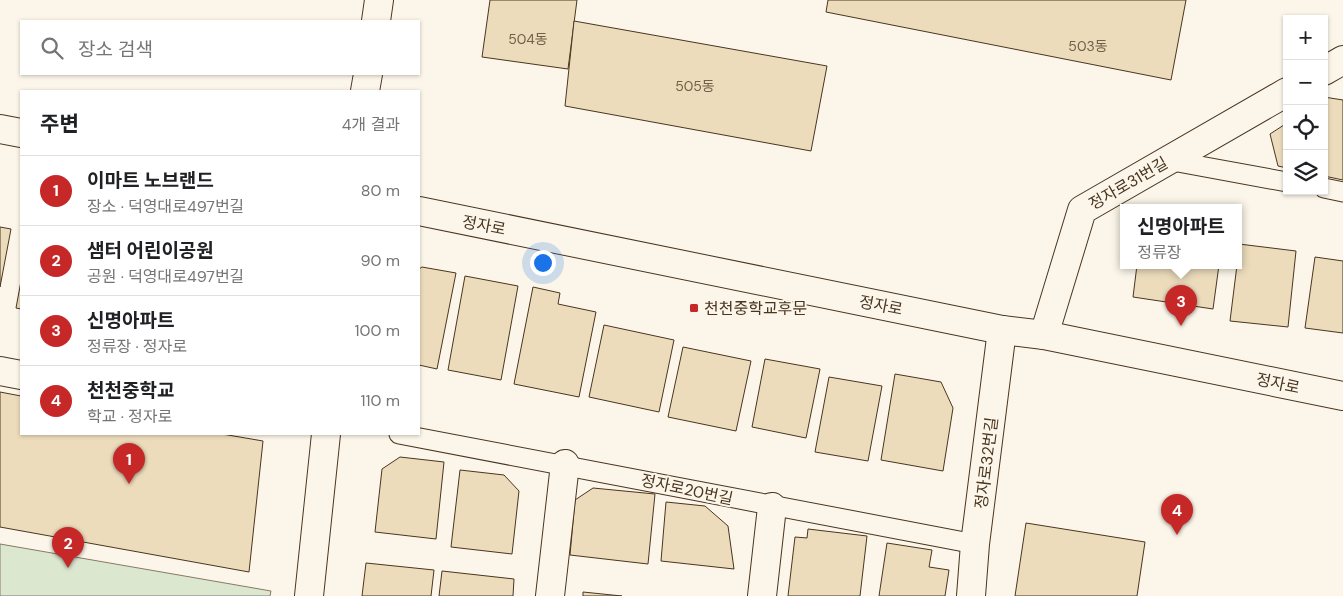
<!DOCTYPE html>
<html lang="ko">
<head>
<meta charset="utf-8">
<style>
  :root { --surface:#fff; --page:#f2f2f2; --text:#202124; --muted:#757577; --line:#e0e0e0; --accent:#c62828 }
  body { margin:0; font-family:"DM Sans","Noto Sans KR",sans-serif; background:var(--page); color:var(--text) }
  .controls { position:absolute; right:15px; top:15px; display:grid; overflow:hidden; border-radius:0px; box-shadow:0 1px 4px #0004 }
  .controls button { width:45px; height:45px; display:grid; place-items:center; padding:0; border:0; border-bottom:1px solid var(--line); background:var(--surface); color:var(--text); font:25px sans-serif }
  .you { position:absolute; left:542px; top:262px; width:18px; height:18px; margin:-12px; border:4px solid #fff; border-radius:50%; background:#1a73e8; box-shadow:0 0 0 8px #1a73e833 }
  .badge { display:grid; place-items:center; width:32px; height:32px; border-radius:50%; background:var(--accent); color:#fff; font-size:16px; font-weight:700 }
  .pin { position:absolute; translate:-50% -41px; filter:drop-shadow(0 1px 2px #0008) }
  .pin::after { content:''; position:absolute; top:26px; width:18px; height:15px; background:inherit; clip-path:polygon(0 0,100% 0,50% 100%) }
  .popup { position:absolute; left:1120px; top:204px; width:122px; height:65px; box-sizing:border-box; display:grid; place-content:center; border-radius:0px; background:var(--surface); filter:drop-shadow(0 1px 4px #0005); font-size:16px; white-space:nowrap; color:var(--muted) }
  .popup b { font-size:19px; color:var(--text) }
  .popup::after { content:''; position:absolute; left:50%; top:100%; margin-left:-10px; border:10px solid transparent; border-top-color:var(--surface) }
  .list { margin:0; padding:0; list-style:none }
  h2 { display:flex; justify-content:space-between; align-items:center; height:65px; margin:0; padding:0 20px; font-size:21px }
  h2 small { font-size:16px; font-weight:400; color:var(--muted) }
  .list li { display:grid; grid-template-columns:32px 1fr auto; gap:15px; align-items:center; box-sizing:border-box; height:70px; padding:0 20px; border-top:1px solid var(--line) }
  .list b { display:block; font-size:19px; white-space:nowrap }
  .list p { margin:0; font-size:16px; white-space:nowrap; color:var(--muted) }
  .list em { font-size:16px; font-style:normal; color:var(--muted) }
  .icon { flex:none; width:28px; height:28px; fill:none; stroke:currentColor; stroke-width:2; stroke-linecap:round; stroke-linejoin:round }
  .map { position:relative; flex:none; width:1343px; height:596px; overflow:hidden }
  .search { position:absolute; background:var(--surface); box-shadow:0 1px 4px #0004; left:20px; top:20px; width:400px; height:55px; display:flex; align-items:center; gap:12px; box-sizing:border-box; padding:0 18px; border-radius:0px; color:var(--muted); font-size:19px }
  .panel { position:absolute; background:var(--surface); box-shadow:0 1px 4px #0004; left:20px; top:90px; width:400px; height:345px; border-radius:0px }
  .map>svg:first-child { display:block }
  .green { fill:#dce7d0; stroke:#887966 }
  .building { fill:#ecdcbc; stroke:#4a3520 }
  .lines { fill:none; stroke-linecap:round; stroke-linejoin:round }
  .service-casing { stroke:#4a3520; stroke-width:21 }
  .minor-casing { stroke:#4a3520; stroke-width:30 }
  .tertiary-casing { stroke:#4a3520; stroke-width:30 }
  .service { stroke:#fbf6e9; stroke-width:19 }
  .minor { stroke:#fbf6e9; stroke-width:28 }
  .tertiary { stroke:#fbf6e9; stroke-width:28 }
  .poi-dot { fill:#c62828; stroke:#fbf6e9; stroke-width:2 }
  .labels { text-anchor:middle; stroke-width:4; stroke-linejoin:round; paint-order:stroke }
  .number-label { font-size:14px; fill:#725f47 }
  .street-label { font-size:16px; fill:#4a3520; stroke:#fbf6e9 }
  .poi-label { font-size:16px; fill:#4a3520; stroke:#fbf6e9; text-anchor:start }
</style>
</head>
<body>
<div class="map">
<svg width="1343" height="596" viewBox="0 0 1343 596">
  <rect width="100%" height="100%" fill="#fbf6e9"/>
  <path class="green" d="M 0,544 L 271,591 L 270,596 L 0,596 Z"/>
  <g class="building">
    <path d="M 490,0 L 577,0 L 568,69 L 482,57 Z"/>
    <path d="M 828,0 L 1186,0 L 1171,80 L 826,12 Z"/>
    <path d="M 574,21 L 827,66 L 811,151 L 565,106 Z"/>
    <path d="M 1324,97 L 1343,100 L 1343,180 L 1324,176 Z"/>
    <path d="M 1287,123 L 1287,168 L 1278,166 L 1270,134 Z"/>
    <path d="M 0,227 L 11,229 L 0,287 Z"/>
    <path d="M 1239,244 L 1296,251 L 1288,327 L 1230,321 L 1237,265 L 1238,265 Z"/>
    <path d="M 1315,257 L 1343,261 L 1343,333 L 1305,328 Z"/>
    <path d="M 1137,265 L 1219,265 L 1213,309 L 1133,297 Z"/>
    <path d="M 422,267 L 456,273 L 437,369 L 419,365 L 419,269 Z"/>
    <path d="M 465,276 L 518,286 L 501,380 L 448,370 Z"/>
    <path d="M 21,281 L 21,309 L 16,308 Z"/>
    <path d="M 533,287 L 560,293 L 558,304 L 596,312 L 579,397 L 514,384 Z"/>
    <path d="M 604,325 L 674,340 L 659,412 L 589,397 Z"/>
    <path d="M 683,347 L 751,361 L 736,431 L 668,417 Z"/>
    <path d="M 765,359 L 820,369 L 806,438 L 752,427 Z"/>
    <path d="M 895,374 L 941,382 L 953,408 L 943,471 L 881,460 Z"/>
    <path d="M 829,377 L 882,386 L 868,461 L 815,452 Z"/>
    <path d="M 0,392 L 21,396 L 21,434 L 222,434 L 263,441 L 249,572 L 0,527 Z"/>
    <path d="M 400,457 L 444,462 L 436,539 L 375,532 L 382,469 Z"/>
    <path d="M 460,470 L 504,475 L 519,491 L 512,554 L 451,547 Z"/>
    <path d="M 593,488 L 655,494 L 648,564 L 570,555 L 575,500 Z"/>
    <path d="M 666,502 L 705,506 L 728,526 L 734,569 L 661,561 Z"/>
    <path d="M 1026,523 L 1145,542 L 1137,596 L 1015,596 Z"/>
    <path d="M 808,529 L 867,536 L 860,596 L 788,596 L 795,537 L 807,538 Z"/>
    <path d="M 887,543 L 932,550 L 929,567 L 949,570 L 945,596 L 879,596 Z"/>
    <path d="M 366,563 L 434,570 L 431,596 L 362,596 Z"/>
    <path d="M 442,571 L 514,579 L 513,596 L 439,596 Z"/>
    <path d="M 583,592 L 622,596 L 583,596 Z"/>
  </g>
  <g class="lines">
    <defs>
      <g id="service">
        <path d="M 1167,160 L 1287,182"/>
        <path d="M 1324,188 L 1343,192"/>
        <path d="M 399,434 C 591,469 783,509 975,544"/>
      </g>
      <g id="minor">
        <path d="M 376,21 L 379,0"/>
        <path d="M 1324,71 L 1343,60"/>
        <path d="M 365,91 L 368,74"/>
        <path d="M 1044,335 L 1082,210 L 1287,92"/>
        <path d="M 0,371 L 21,375"/>
        <path d="M 309,596 L 326,434"/>
        <path d="M 550,596 L 565,464"/>
        <path d="M 762,596 L 772,507"/>
        <path d="M 971,596 L 975,544 L 1002,330"/>
      </g>
      <g id="tertiary">
        <path d="M 0,129 L 21,133"/>
        <path d="M 419,211 L 1002,330 L 1044,335 L 1343,396"/>
      </g>
    </defs>
    <use href="#service" class="service-casing"/>
    <use href="#minor" class="minor-casing"/>
    <use href="#tertiary" class="tertiary-casing"/>
    <use href="#service" class="service"/>
    <use href="#minor" class="minor"/>
    <use href="#tertiary" class="tertiary"/>
  </g>
  <rect class="poi-dot" x="689" y="303" width="10" height="10" rx="2.5"/>
  <g class="labels">
    <g class="number-label">
      <text x="528" y="44">504동</text>
      <text x="1088" y="51">503동</text>
      <text x="695" y="91">505동</text>
    </g>
    <g class="street-label">
      <text transform="translate(1128 183) rotate(-30)" y="6">정자로31번길</text>
      <text transform="translate(484 225) rotate(11)" y="6">정자로</text>
      <text transform="translate(881 305) rotate(11)" y="6">정자로</text>
      <text transform="translate(1278 383) rotate(12)" y="6">정자로</text>
      <text transform="translate(986 463) rotate(-83)" y="6">정자로32번길</text>
      <text transform="translate(687 489) rotate(12)" y="6">정자로20번길</text>
    </g>
    <g class="poi-label">
      <text x="704" y="314">천천중학교후문</text>
    </g>
  </g>
</svg>
<div class="controls">
<button>+</button>
<button>−</button>
<button><svg class="icon" aria-label="locate" viewBox="0 0 24 24"><circle cx="12" cy="12" r="6"/><path d="M12 2v4M12 18v4M2 12h4M18 12h4"/></svg></button>
<button><svg class="icon" aria-label="layers" viewBox="0 0 24 24"><path d="M12 4l9 5-9 5-9-5zM3 14l9 5 9-5"/></svg></button>
</div>
<div class="you"></div>
<div class="pin badge" style="left:129px;top:484px">1</div>
<div class="pin badge" style="left:68px;top:568px">2</div>
<div class="pin badge" style="left:1181px;top:326px">3</div>
<div class="popup"><b>신명아파트</b>정류장</div>
<div class="pin badge" style="left:1177px;top:535px">4</div>
<div class="search"><svg class="icon" aria-label="search" viewBox="0 0 24 24"><circle cx="10" cy="10" r="6"/><path d="M15 15l6 6"/></svg>장소 검색</div>
<section class="panel">
<h2>주변<small>4개 결과</small></h2>
<ul class="list">
<li><span class="badge">1</span><div><b>이마트 노브랜드</b><p>장소 · 덕영대로497번길</p></div><em>80 m</em></li>
<li><span class="badge">2</span><div><b>샘터 어린이공원</b><p>공원 · 덕영대로497번길</p></div><em>90 m</em></li>
<li><span class="badge">3</span><div><b>신명아파트</b><p>정류장 · 정자로</p></div><em>100 m</em></li>
<li><span class="badge">4</span><div><b>천천중학교</b><p>학교 · 정자로</p></div><em>110 m</em></li>
</ul>
</section>
</div>
</body>
</html>
